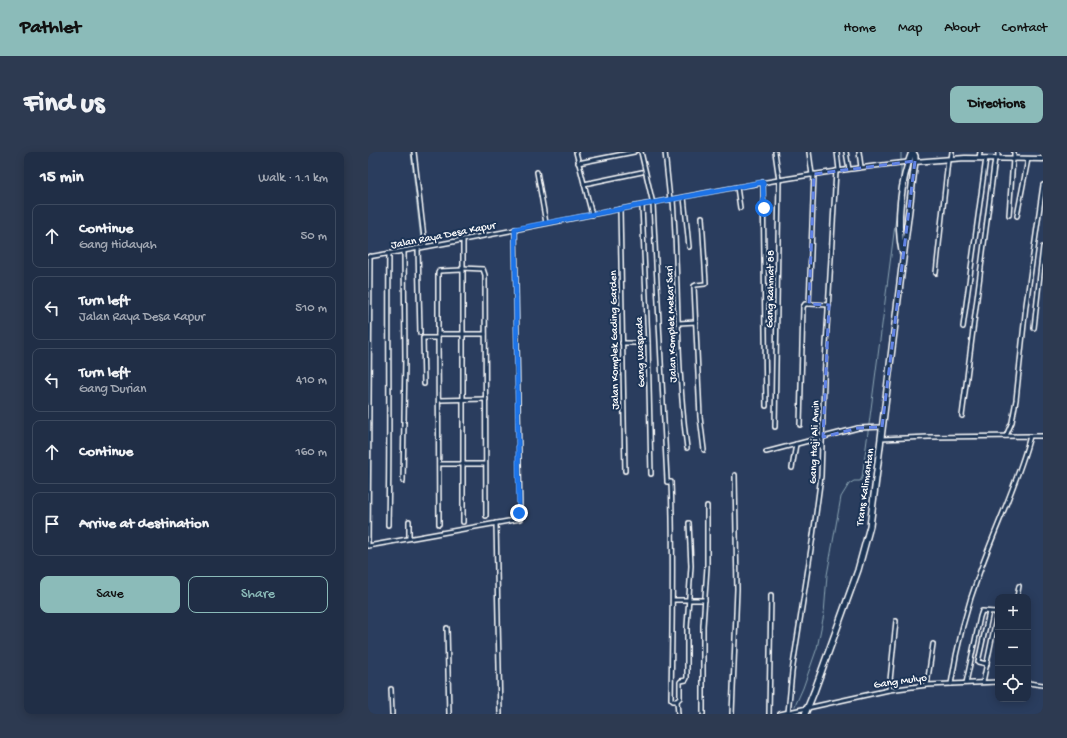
<!DOCTYPE html>
<html lang="en">
<head>
<meta charset="utf-8">
<style>
  :root { --surface:#202e46; --page:#2d3a51; --text:#f1f3f6; --muted:#a2a8b3; --line:#3d4a5f; --accent:#8bbbb9 }
  body { margin:0; font-family:"Gochi Hand",sans-serif; background:var(--page); color:var(--text) }
  .controls { position:absolute; right:12px; bottom:12px; display:grid; overflow:hidden; border-radius:8px; box-shadow:0 2px 10px #0003 }
  .controls button { width:36px; height:36px; display:grid; place-items:center; padding:0; border:0; border-bottom:1px solid var(--line); background:var(--surface); color:var(--text); font:20px sans-serif }
  .stop { position:absolute; width:12px; height:12px; margin:-9px; border:3px solid #1a73e8; border-radius:50%; background:#fff }
  .stop.end { background:#1a73e8; border-color:#fff; box-shadow:0 1px 4px #0008 }
  .list { margin:0; padding:0; list-style:none }
  h2 { display:flex; justify-content:space-between; align-items:center; height:52px; margin:0; padding:0 16px; font-size:17px }
  h2 small { font-size:13px; font-weight:400; color:var(--muted) }
  .list li { display:grid; grid-template-columns:26px 1fr auto; gap:12px; align-items:center; box-sizing:border-box; height:64px; margin:0 8px 8px; padding:0 8px; border:1px solid var(--line); border-radius:8px }
  .list b { display:block; font-size:15px; white-space:nowrap }
  .list p { margin:0; font-size:13px; white-space:nowrap; color:var(--muted) }
  .list em { font-size:13px; font-style:normal; color:var(--muted) }
  .actions { display:flex; gap:8px; padding:12px 16px }
  .actions a { flex:1; padding:9px 0; border:1px solid var(--accent); border-radius:8px; text-align:center; font-size:14px; color:var(--accent) }
  .actions .main { background:var(--accent); color:#111 }
  .icon { flex:none; width:22px; height:22px; fill:none; stroke:currentColor; stroke-width:2; stroke-linecap:round; stroke-linejoin:round }
  .map { position:relative; flex:none; width:675px; height:562px; overflow:hidden; border-radius:8px }
  header { display:flex; align-items:center; gap:24px; box-sizing:border-box; height:56px; padding:0 20px; background:var(--accent); color:#111 }
  header strong { font-size:19px }
  nav { display:flex; gap:22px; margin-inline-start:auto; font-size:14px }
  .intro { display:flex; align-items:center; justify-content:space-between; box-sizing:border-box; height:96px; padding:0 24px }
  h1 { margin:0; font-size:28px }
  .button { padding:10px 18px; border-radius:8px; background:var(--accent); color:#111; font-size:14px; font-weight:700 }
  main { display:flex; gap:24px; padding:0 24px }
  aside { flex:1; background:var(--surface); border-radius:8px; box-shadow:0 2px 10px #0003 }
  .map>svg:first-child { display:block }
  .lines { fill:none; stroke-linecap:round; stroke-linejoin:round }
  .stream { stroke:#8aa4b3; stroke-width:1 }
  .minor-casing { stroke:#fff; stroke-width:6 }
  .tertiary-casing { stroke:#fff; stroke-width:7 }
  .trunk-casing { stroke:#fff; stroke-width:8 }
  .minor { stroke:#1d3557; stroke-width:3 }
  .tertiary { stroke:#1d3557; stroke-width:4 }
  .trunk { stroke:#1d3557; stroke-width:5 }
  .route { stroke:#1a73e8; stroke-width:5 }
  .marked { fill:none; stroke:#6183e4; stroke-width:3; stroke-dasharray:8 5; stroke-linejoin:round }
  .labels { text-anchor:middle; stroke-width:4; stroke-linejoin:round; paint-order:stroke }
  .street-label { font-size:11px; fill:#fff; stroke:#1d3557 }
</style>
</head>
<body>
<header>
<strong>Pathlet</strong>
<nav><a>Home</a><a>Map</a><a>About</a><a>Contact</a></nav>
</header>
<div class="intro"><h1>Find us</h1><a class="button">Directions</a></div>
<main>
<aside>
<h2>15 min<small>Walk · 1.1 km</small></h2>
<ul class="list">
<li><svg class="icon" aria-label="ahead" viewBox="0 0 24 24"><path d="M12 20V5M6 11l6-6 6 6"/></svg><div><b>Continue</b><p>Gang Hidayah</p></div><em>50 m</em></li>
<li><svg class="icon" aria-label="left" viewBox="0 0 24 24"><path d="M17 20v-9H6M10 6l-5 5 5 5"/></svg><div><b>Turn left</b><p>Jalan Raya Desa Kapur</p></div><em>510 m</em></li>
<li><svg class="icon" aria-label="left" viewBox="0 0 24 24"><path d="M17 20v-9H6M10 6l-5 5 5 5"/></svg><div><b>Turn left</b><p>Gang Durian</p></div><em>410 m</em></li>
<li><svg class="icon" aria-label="ahead" viewBox="0 0 24 24"><path d="M12 20V5M6 11l6-6 6 6"/></svg><div><b>Continue</b></div><em>160 m</em></li>
<li><svg class="icon" aria-label="arrive" viewBox="0 0 24 24"><path d="M6 21V4h12l-3 4 3 4H6"/></svg><div><b>Arrive at destination</b></div></li>
</ul>
<div class="actions"><a class="main">Save</a><a>Share</a></div>
</aside>
<div class="map">
<svg width="675" height="562" viewBox="0 0 675 562">
  <rect width="100%" height="100%" fill="#2a3d5e"/>
  <filter id="ink" filterUnits="userSpaceOnUse"><feTurbulence type="fractalNoise" baseFrequency=".025" numOctaves="2"/><feDisplacementMap in="SourceGraphic" scale="8" xChannelSelector="R" yChannelSelector="G"/><feConvolveMatrix kernelMatrix="1 2 1 2 8 2 1 2 1" color-interpolation-filters="sRGB"/></filter>
  <g filter="url(#ink)">
    <g class="lines">
      <g class="stream">
        <path d="M 43,0 L 53,88"/>
        <path d="M 532,37 L 533,25 L 533,0"/>
        <path d="M 427,554 L 435,536 L 449,496 L 456,462 L 459,423 L 473,345 L 481,332 L 486,329 L 492,329 L 494,326 L 530,50"/>
      </g>
      <defs>
        <g id="minor">
          <path d="M 46,0 L 57,94"/>
          <path d="M 208,0 L 224,63"/>
          <path d="M 273,0 L 285,52 L 299,328 L 299,330 L 303,330 C 306,402 304,474 303,547 L 305,549 L 309,549"/>
          <path d="M 297,0 L 302,48"/>
          <path d="M 407,0 L 411,28 L 407,275"/>
          <path d="M 441,0 L 444,23"/>
          <path d="M 469,0 L 471,18"/>
          <path d="M 478,0 L 481,17"/>
          <path d="M 491,0 L 493,15"/>
          <path d="M 611,6 L 612,0"/>
          <path d="M 630,6 L 630,0"/>
          <path d="M 583,7 L 584,0"/>
          <path d="M 646,7 L 646,0"/>
          <path d="M 210,11 L 266,0"/>
          <path d="M 169,20 L 178,71"/>
          <path d="M 395,30 L 398,254"/>
          <path d="M 216,32 L 274,20"/>
          <path d="M 369,35 L 372,56"/>
          <path d="M 316,45 L 321,95"/>
          <path d="M 305,48 C 311,130 308,214 319,296"/>
          <path d="M 274,54 L 280,191 L 283,322"/>
          <path d="M 252,57 L 257,319"/>
          <path d="M 641,63 L 645,7"/>
          <path d="M 649,64 L 660,7"/>
          <path d="M 334,65 L 338,131 L 337,132 L 328,133 L 326,134 L 332,265 L 336,298"/>
          <path d="M 95,88 L 95,370"/>
          <path d="M 50,96 L 52,181"/>
          <path d="M 0,105 C 180,75 358,30 540,10"/>
          <path d="M 94,116 L 115,117 L 117,123 L 118,364"/>
          <path d="M 568,121 L 580,8"/>
          <path d="M 441,152 L 461,153"/>
          <path d="M 311,171 L 328,170"/>
          <path d="M 595,175 L 618,6"/>
          <path d="M 666,176 L 675,95"/>
          <path d="M 70,182 L 70,121 L 71,119 L 94,118"/>
          <path d="M 254,191 L 280,191"/>
          <path d="M 56,232 L 55,186 L 70,186"/>
          <path d="M 71,248 L 118,247"/>
          <path d="M 594,264 L 627,6"/>
          <path d="M 432,273 L 435,155 L 437,152 L 441,152 L 446,22"/>
          <path d="M 638,284 L 644,270 L 648,248 L 658,153 L 675,33"/>
          <path d="M 662,284 L 675,284"/>
          <path d="M 513,287 L 561,285 L 662,284 C 650,330 628,374 612,419 C 598,457 589,493 583,532"/>
          <path d="M 398,300 L 490,276 L 514,275"/>
          <path d="M 71,312 L 117,312"/>
          <path d="M 424,316 L 428,292"/>
          <path d="M 35,329 L 37,206 L 36,99"/>
          <path d="M 41,369 L 41,386"/>
          <path d="M 128,371 L 132,562"/>
          <path d="M 71,372 L 70,182 L 117,182"/>
          <path d="M 20,373 C 22,282 20,192 21,101"/>
          <path d="M 0,394 L 152,367 L 147,77"/>
          <path d="M 0,394 L 2,104"/>
          <path d="M 649,445 L 651,434"/>
          <path d="M 305,448 L 337,448"/>
          <path d="M 79,476 L 81,562"/>
          <path d="M 619,512 L 610,510 L 621,460"/>
          <path d="M 598,531 L 612,465 L 614,459 L 627,460 L 629,462 L 615,530"/>
          <path d="M 660,531 L 675,533"/>
          <path d="M 559,533 L 565,492"/>
          <path d="M 23,537 L 24,562"/>
          <path d="M 521,538 L 528,469"/>
          <path d="M 420,561 L 424,520 L 445,384 L 453,324 L 456,228 L 468,19"/>
          <path d="M 310,562 L 309,549 L 312,546 L 312,530 L 313,529 L 318,528 L 319,526 L 319,475 L 323,414 L 321,371"/>
          <path d="M 335,562 L 335,474 L 339,415 L 339,354"/>
          <path d="M 364,562 L 369,437 L 367,323"/>
          <path d="M 401,562 L 403,443"/>
          <path d="M 412,562 L 521,538 L 559,533 L 630,530"/>
        </g>
        <path id="tertiary" d="M 546,10 L 597,6 L 675,7"/>
        <g id="trunk">
          <path d="M 534,99 C 528,69 533,28 544,0"/>
          <path d="M 437,562 L 446,540 L 490,418 L 502,374 L 507,335 L 547,9 L 547,4 L 545,0"/>
        </g>
      </defs>
      <use href="#minor" class="minor-casing"/>
      <use href="#tertiary" class="tertiary-casing"/>
      <use href="#trunk" class="trunk-casing"/>
      <use href="#minor" class="minor"/>
      <use href="#tertiary" class="tertiary"/>
      <use href="#trunk" class="trunk"/>
    </g>
  </g>
  <g class="lines" filter="url(#ink)">
    <path class="route" d="M 151,361 L 147,77 L 395,30 L 396,56"/>
  </g>
  <path class="marked" d="M 547,9 L 514,275 L 490,276 L 455,285 L 461,153 L 441,152 L 446,22 Z"/>
  <g class="labels">
    <g class="street-label">
      <text transform="translate(75 82) rotate(-11)" y="4">Jalan Raya Desa Kapur</text>
      <text transform="translate(401 137) rotate(-89)" y="4">Gang Rahmat 88</text>
      <text transform="translate(302 172) rotate(-92)" y="4">Jalan Komplek Mekar Sari</text>
      <text transform="translate(245 188) rotate(-91)" y="4">Jalan Komplek Gading Garden</text>
      <text transform="translate(271 200) rotate(-92)" y="4">Gang Waspada</text>
      <text transform="translate(445 290) rotate(-88)" y="4">Gang Haji Ali Amin</text>
      <text transform="translate(496 335) rotate(-82)" y="4">Trans Kalimantan</text>
      <text transform="translate(532 528) rotate(-8)" y="4">Gang Mulyo</text>
    </g>
  </g>
</svg>
<div class="controls">
<button>+</button>
<button>−</button>
<button><svg class="icon" aria-label="locate" viewBox="0 0 24 24"><circle cx="12" cy="12" r="6"/><path d="M12 2v4M12 18v4M2 12h4M18 12h4"/></svg></button>
</div>
<div class="stop" style="left:396px;top:56px"></div>
<div class="stop end" style="left:151px;top:361px"></div>
</div>
</main>
</body>
</html>
